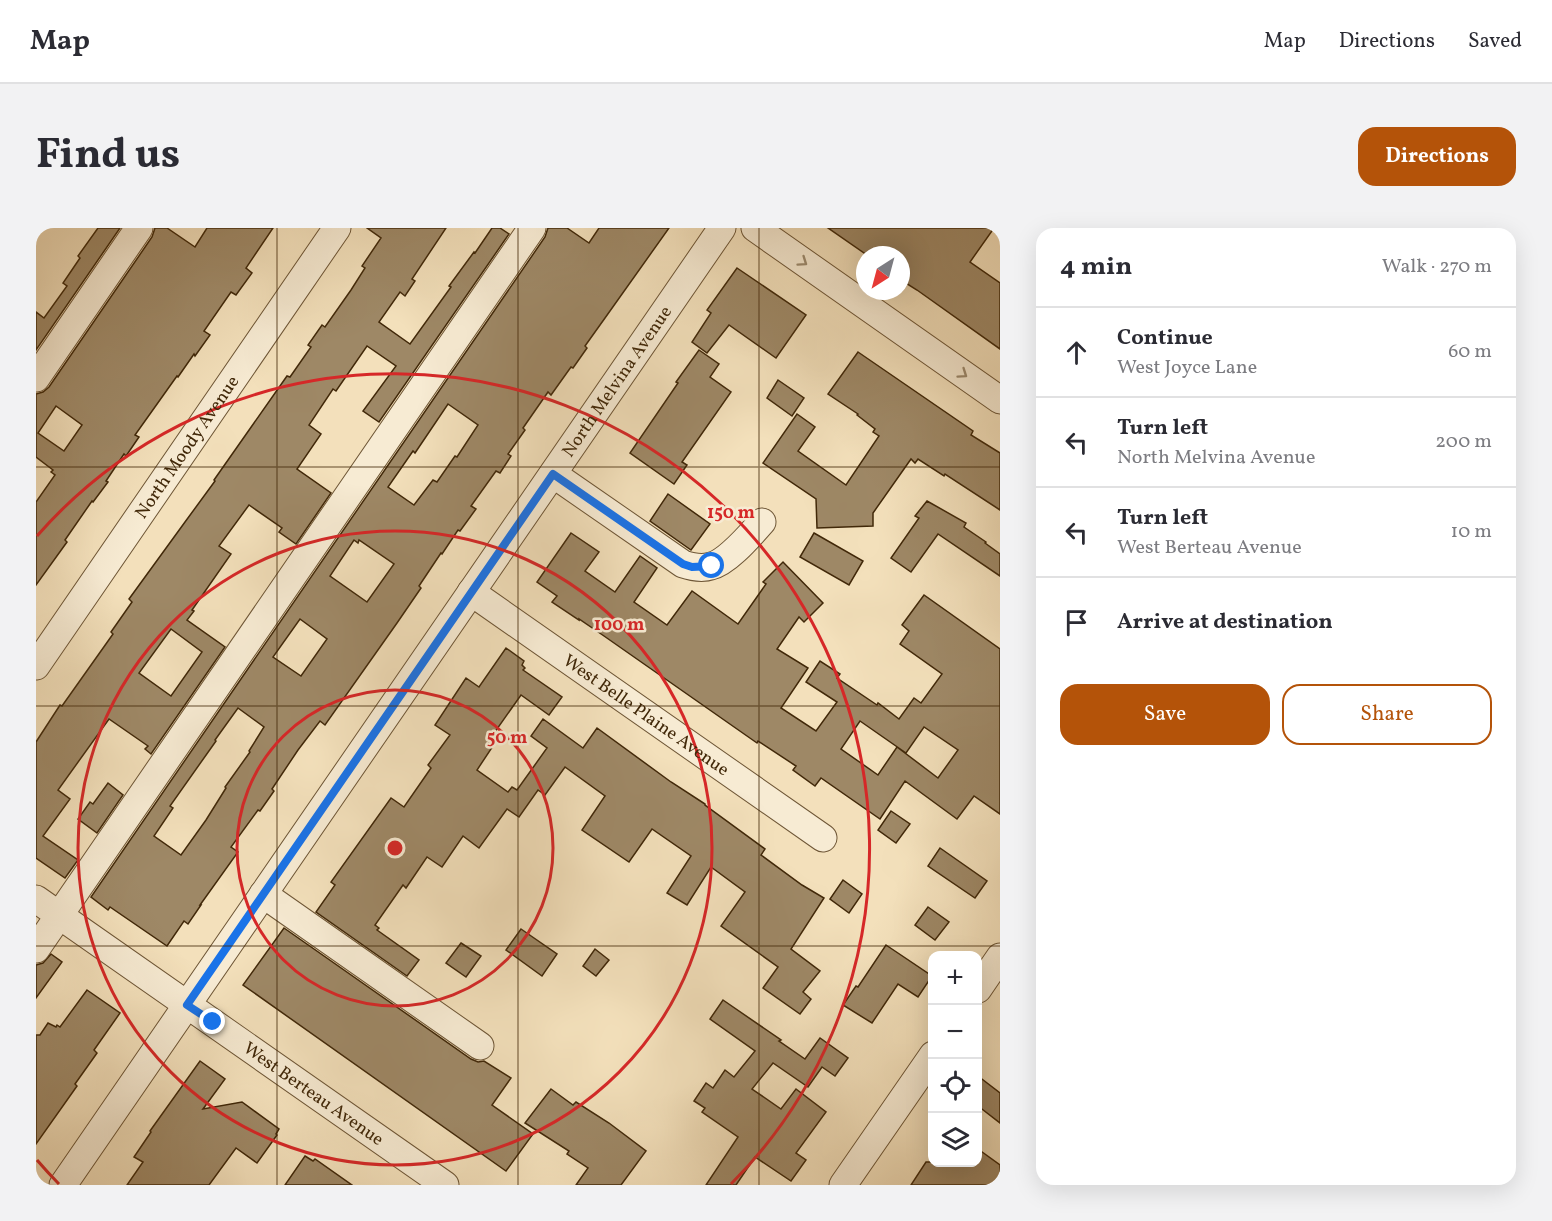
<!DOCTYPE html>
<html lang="en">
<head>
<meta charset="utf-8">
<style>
  :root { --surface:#fff; --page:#f2f2f3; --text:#2b2b33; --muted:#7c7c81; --line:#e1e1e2; --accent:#b45309 }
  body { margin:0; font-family:Vollkorn,serif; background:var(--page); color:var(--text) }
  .controls { position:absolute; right:18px; bottom:18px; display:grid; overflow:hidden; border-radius:12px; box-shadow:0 6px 24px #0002 }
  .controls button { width:54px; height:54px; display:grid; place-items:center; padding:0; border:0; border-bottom:2px solid var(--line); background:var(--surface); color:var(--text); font:30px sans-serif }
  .compass { position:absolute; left:820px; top:18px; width:54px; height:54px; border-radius:50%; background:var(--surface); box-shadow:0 6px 24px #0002; rotate:216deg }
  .stop { position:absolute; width:18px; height:18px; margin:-14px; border:4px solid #1a73e8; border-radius:50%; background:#fff }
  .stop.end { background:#1a73e8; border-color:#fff; box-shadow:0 2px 6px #0008 }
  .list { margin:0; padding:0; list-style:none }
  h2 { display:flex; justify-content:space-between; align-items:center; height:78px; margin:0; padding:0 24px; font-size:26px }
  h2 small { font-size:20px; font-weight:400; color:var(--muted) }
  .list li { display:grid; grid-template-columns:39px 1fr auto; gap:18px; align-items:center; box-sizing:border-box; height:90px; padding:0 24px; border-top:2px solid var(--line) }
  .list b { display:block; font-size:22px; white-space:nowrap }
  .list p { margin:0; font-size:20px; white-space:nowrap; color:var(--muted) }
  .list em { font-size:20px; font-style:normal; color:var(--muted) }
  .actions { display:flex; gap:12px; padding:18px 24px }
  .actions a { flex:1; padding:14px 0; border:2px solid var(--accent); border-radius:18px; text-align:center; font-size:21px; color:var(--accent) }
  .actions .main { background:var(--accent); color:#fff }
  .icon { flex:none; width:33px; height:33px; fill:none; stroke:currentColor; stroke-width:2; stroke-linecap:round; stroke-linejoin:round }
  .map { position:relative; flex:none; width:964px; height:957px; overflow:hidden; border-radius:18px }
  header { display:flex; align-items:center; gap:36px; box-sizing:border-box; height:84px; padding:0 30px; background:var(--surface); border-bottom:2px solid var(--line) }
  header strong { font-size:28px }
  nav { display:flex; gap:33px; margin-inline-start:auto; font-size:21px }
  .intro { display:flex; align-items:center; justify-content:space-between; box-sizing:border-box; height:144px; padding:0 36px }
  h1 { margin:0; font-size:42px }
  .button { padding:15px 27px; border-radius:18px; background:var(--accent); color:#fff; font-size:21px; font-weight:700 }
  main { display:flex; gap:36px; padding:0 36px }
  aside { flex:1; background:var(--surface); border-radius:18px; box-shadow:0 6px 24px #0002 }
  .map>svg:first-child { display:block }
  .building { fill:#9e8866; stroke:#412809; stroke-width:1.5; fill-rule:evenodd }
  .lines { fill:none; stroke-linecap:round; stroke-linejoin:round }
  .minor-casing { stroke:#6e5636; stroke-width:29 }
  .minor { stroke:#f7ebd3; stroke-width:27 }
  .oneway { stroke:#9c8a6e }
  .route { stroke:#1a73e8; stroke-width:8 }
  .grid { fill:none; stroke:#412809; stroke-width:1.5; stroke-opacity:0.55 }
  .ring { fill:none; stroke:#d62828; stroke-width:3 }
  .labels { text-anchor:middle; stroke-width:5; stroke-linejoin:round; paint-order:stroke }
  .street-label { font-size:18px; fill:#412809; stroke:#f7ebd3 }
  .centre { fill:#d62828; stroke:#f7ebd3; stroke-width:3 }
  .ring-label { font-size:18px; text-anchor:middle; font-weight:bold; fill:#d62828; stroke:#f7ebd3; stroke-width:5; stroke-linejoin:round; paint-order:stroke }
</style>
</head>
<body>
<header>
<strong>Map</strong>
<nav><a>Map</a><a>Directions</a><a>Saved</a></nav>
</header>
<div class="intro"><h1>Find us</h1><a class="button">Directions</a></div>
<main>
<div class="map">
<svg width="964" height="957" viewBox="0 0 964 957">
  <rect width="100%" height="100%" fill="#f3e0bb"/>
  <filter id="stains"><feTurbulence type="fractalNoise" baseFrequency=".00333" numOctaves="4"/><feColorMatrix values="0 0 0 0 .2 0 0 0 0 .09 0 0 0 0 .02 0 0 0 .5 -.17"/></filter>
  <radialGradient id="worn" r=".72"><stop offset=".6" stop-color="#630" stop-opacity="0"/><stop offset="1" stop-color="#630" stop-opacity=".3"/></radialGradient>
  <g class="building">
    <path d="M 62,0 L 84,0 L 0,122 L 0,84 L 8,90 L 31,58 L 27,55 L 44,30 L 42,28 Z"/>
    <path d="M 119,0 L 131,0 L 159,19 L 171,0 L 237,0 L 210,40 L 216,45 L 200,67 L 195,64 L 168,103 L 174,107 L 159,128 L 158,126 L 142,149 L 141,148 L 99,207 L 103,209 L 90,228 L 88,226 L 70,253 L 72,254 L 57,274 L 56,273 L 29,312 L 31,314 L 0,357 L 0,274 L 19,247 L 15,244 L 17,242 L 0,229 L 0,166 L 7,164 L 13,159 L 116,9 ZM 20,178 L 46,197 L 28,223 L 2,205 Z"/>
    <path d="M 331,0 L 410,0 L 376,51 L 379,53 L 369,68 L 364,64 L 343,94 L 374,116 L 415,59 L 413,58 L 438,24 L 439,25 L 456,0 L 464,0 L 473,6 L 343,194 L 327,183 L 360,138 L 331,118 L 300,163 L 297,161 L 273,197 L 285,206 L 261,241 L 295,265 L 260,316 L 243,304 L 246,300 L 213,277 L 183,318 L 195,326 L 156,382 L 158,383 L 151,392 L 189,419 L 115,526 L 109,521 L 112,518 L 73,491 L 22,562 L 34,571 L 7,608 L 42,632 L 29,650 L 0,630 L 0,514 L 24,477 L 26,478 L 77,406 L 75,404 L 96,374 L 93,371 L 149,294 L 179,253 L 178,252 L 251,148 L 254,149 L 275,119 L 272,117 L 286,97 L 289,99 L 315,62 L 329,40 L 326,38 L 345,10 ZM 135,401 L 166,424 L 135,468 L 103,445 Z"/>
    <path d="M 512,0 L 531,0 L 553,15 L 563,0 L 633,0 L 569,90 L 549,118 L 551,120 L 537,140 L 535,139 L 515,167 L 512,164 L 487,200 L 489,202 L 472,226 L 475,228 L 464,245 L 460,243 L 435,278 L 440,281 L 424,303 L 422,302 L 406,326 L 405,325 L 383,358 L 385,360 L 361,395 L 289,497 L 284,493 L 262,522 L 236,561 L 238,563 L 224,583 L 222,582 L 195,619 L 202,624 L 164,677 L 165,677 L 152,696 L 148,693 L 131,718 L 74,679 L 72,682 L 55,669 L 509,9 ZM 412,176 L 442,197 L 421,229 L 419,228 L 401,254 L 397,252 L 378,277 L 352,259 L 377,223 L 379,225 ZM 318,312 L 322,315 L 323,312 L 358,336 L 331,374 L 294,348 ZM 264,391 L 291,411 L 265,448 L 237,429 ZM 202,480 L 228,499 L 213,523 L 214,524 L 189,559 L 190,560 L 170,592 L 145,627 L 118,608 L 137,580 L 134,578 L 180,513 L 179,512 Z"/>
    <path d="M 792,0 L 958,0 L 934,34 L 964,55 L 964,121 L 881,62 L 865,52 L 865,27 L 831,27 Z"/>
    <path d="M 701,40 L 770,87 L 740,130 L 693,97 L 671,125 L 656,114 L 675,85 L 671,82 Z"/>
    <path d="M 663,122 L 683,136 L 674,149 L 695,164 L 646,234 L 651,237 L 638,256 L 594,225 L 642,155 L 640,154 Z"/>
    <path d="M 822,124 L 937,203 L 935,207 L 964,225 L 964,282 L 909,246 L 908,248 L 882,231 L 879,235 L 875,231 L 837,285 L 837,298 L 781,300 L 780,271 L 727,235 L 761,186 L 779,199 L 762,223 L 810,257 L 843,208 L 837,204 L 839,201 L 821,187 L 822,186 L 792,166 Z"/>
    <path d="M 742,152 L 768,170 L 756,188 L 731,170 Z"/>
    <path d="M 632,266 L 674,296 L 655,322 L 614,293 Z"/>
    <path d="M 891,273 L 930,295 L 928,299 L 950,314 L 949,315 L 964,326 L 964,348 L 902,306 L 875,344 L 855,330 L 883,290 L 879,288 Z"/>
    <path d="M 535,305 L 563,324 L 549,343 L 579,364 L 604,328 L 621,340 L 598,374 L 631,397 L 656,363 L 702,396 L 730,356 L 727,354 L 747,334 L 787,375 L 768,394 L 763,389 L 741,421 L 772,440 L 745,480 L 780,503 L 801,474 L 770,454 L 784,433 L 804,446 L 801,450 L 841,477 L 842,475 L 863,491 L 878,470 L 885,475 L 906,446 L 864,416 L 873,403 L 866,397 L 888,367 L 964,421 L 964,586 L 938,568 L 921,591 L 869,553 L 844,591 L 785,550 L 779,558 L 757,542 L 760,538 L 722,513 L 721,515 L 568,408 L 543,391 L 543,392 L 516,374 L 521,368 L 501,354 ZM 824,493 L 870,525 L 888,499 L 922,522 L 902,550 L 861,519 L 842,547 L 805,521 Z"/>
    <path d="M 778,305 L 827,333 L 813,357 L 764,329 Z"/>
    <path d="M 470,420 L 488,433 L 486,437 L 489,440 L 487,442 L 526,469 L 513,487 L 485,467 L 456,508 L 461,512 L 441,542 L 472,564 L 476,559 L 481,562 L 511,520 L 495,508 L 507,491 L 547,520 L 561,500 L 635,554 L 669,576 L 669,577 L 729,621 L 725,627 L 766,657 L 788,670 L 755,721 L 784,743 L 767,764 L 775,771 L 764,786 L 727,760 L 742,739 L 685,698 L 709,664 L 675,639 L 651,677 L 631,665 L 655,628 L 616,601 L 593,634 L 546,602 L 569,568 L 529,539 L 509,567 L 502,562 L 483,589 L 471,581 L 443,620 L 427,608 L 406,639 L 391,629 L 370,660 L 367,657 L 339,697 L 343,700 L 341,702 L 383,732 L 371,748 L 280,684 L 299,657 L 295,654 L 355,570 L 368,579 L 395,540 L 392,537 L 414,507 L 399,497 L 430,450 L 443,459 Z"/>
    <path d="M 72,555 L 87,567 L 61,605 L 42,591 L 54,574 L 57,576 Z"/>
    <path d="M 855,583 L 874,596 L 860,615 L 842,602 Z"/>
    <path d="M 904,620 L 951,653 L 939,670 L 892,638 Z"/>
    <path d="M 807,652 L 826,666 L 813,685 L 794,671 Z"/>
    <path d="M 892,679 L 913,694 L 899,712 L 879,697 Z"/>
    <path d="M 248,700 L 435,831 L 442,834 L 448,833 L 475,850 L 456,877 L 497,906 L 470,943 L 207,757 Z"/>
    <path d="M 485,701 L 521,726 L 506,748 L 470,722 Z"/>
    <path d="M 425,715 L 445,728 L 430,749 L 410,735 Z"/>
    <path d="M 850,717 L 896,748 L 882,769 L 862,756 L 836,795 L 807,777 L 820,758 L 822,759 Z"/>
    <path d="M 559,721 L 573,732 L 560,748 L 547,738 Z"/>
    <path d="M 15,726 L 26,734 L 0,770 L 0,737 L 7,735 Z"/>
    <path d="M 51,762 L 84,785 L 58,822 L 61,825 L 39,856 L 41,858 L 0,916 L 0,807 L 4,807 L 12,795 L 20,799 L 21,797 L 24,799 Z"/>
    <path d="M 687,772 L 745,812 L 743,813 L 769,831 L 784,810 L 812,830 L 799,848 L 786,839 L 772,859 L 737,835 L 716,861 L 745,881 L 760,861 L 790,884 L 760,925 L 770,932 L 755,953 L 719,929 L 700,957 L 670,957 L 702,909 L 666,884 L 669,880 L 658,873 L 670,855 L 677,860 L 689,842 L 698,849 L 719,823 L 674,791 Z"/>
    <path d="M 164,833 L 189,851 L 167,881 L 206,874 L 243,901 L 240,906 L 241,907 L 221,935 L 200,920 L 173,957 L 91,957 L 107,934 L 98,929 L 115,904 L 114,903 Z"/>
    <path d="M 942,848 L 964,865 L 964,895 L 942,878 Z"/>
    <path d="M 515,861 L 537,877 L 540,874 L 573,895 L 610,923 L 585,957 L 540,957 L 552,940 L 531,926 L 533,923 L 489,895 Z"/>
    <path d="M 942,921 L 964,937 L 964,957 L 875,957 L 890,934 L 942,934 Z"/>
    <path d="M 269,928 L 277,933 L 279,931 L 316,957 L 249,957 Z"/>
  </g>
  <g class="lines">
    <defs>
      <g id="minor">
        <path d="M 719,0 L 964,172"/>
        <path d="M 0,150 L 103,0"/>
        <path d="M 517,246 L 647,336 C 656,339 666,341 675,338 C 692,334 715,306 726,294"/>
        <path id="s1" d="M 435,364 L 787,610"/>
        <path id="s2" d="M 0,438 L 301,0"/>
        <path d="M 227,666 L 444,818"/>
        <path id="s3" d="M 0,671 L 409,957"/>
        <path d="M 0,721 L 496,0"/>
        <path d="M 942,761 L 964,729"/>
        <path id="s4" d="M 27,957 L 686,0"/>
        <path d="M 807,957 L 897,827"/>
      </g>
    </defs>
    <use href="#minor" class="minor-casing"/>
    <use href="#minor" class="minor"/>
  </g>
  <defs><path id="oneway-chevron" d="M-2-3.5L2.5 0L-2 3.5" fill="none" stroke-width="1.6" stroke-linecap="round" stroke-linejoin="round" transform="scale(1.5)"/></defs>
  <g class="oneway">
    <use href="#oneway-chevron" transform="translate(767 34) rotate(35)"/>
    <use href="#oneway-chevron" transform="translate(927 146) rotate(35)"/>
  </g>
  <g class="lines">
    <path class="route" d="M 177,794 L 151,777 L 517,246 L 647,336 L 656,339 L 676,338"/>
  </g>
  <path class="grid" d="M 241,0 L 241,957M 482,0 L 482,957M 723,0 L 723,957M 0,239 L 964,239M 0,478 L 964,478M 0,718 L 964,718"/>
  <g class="ring">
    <circle cx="359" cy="620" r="158"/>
    <circle cx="359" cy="620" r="317"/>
    <path d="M23 956A475 475 0 0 1 1 932M1 308A475 475 0 1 1 695 956"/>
  </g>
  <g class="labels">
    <g class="street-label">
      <text dy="6" stroke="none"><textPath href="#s4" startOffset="976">North Melvina Avenue</textPath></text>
      <text dy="6" stroke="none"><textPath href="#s2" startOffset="266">North Moody Avenue</textPath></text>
      <text dy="6" stroke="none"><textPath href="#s1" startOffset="214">West Belle Plaine Avenue</textPath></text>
      <text dy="6" stroke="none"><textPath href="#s3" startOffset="339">West Berteau Avenue</textPath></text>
    </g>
  </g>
  <circle cx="359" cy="620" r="9" class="centre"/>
  <g class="ring-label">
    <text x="695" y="290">150 m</text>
    <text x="583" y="402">100 m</text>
    <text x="471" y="515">50 m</text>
  </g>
  <rect width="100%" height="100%" filter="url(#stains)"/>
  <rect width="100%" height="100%" fill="url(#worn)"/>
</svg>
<div class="controls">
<button>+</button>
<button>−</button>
<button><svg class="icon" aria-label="locate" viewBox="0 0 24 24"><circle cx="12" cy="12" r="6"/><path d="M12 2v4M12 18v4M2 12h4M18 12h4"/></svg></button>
<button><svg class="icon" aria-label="layers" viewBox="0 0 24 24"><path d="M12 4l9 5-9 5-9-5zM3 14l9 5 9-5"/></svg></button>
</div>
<svg class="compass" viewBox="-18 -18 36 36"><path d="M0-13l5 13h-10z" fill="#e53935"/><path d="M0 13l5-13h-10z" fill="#7c7c81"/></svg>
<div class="stop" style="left:676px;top:338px"></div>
<div class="stop end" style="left:177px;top:794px"></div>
</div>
<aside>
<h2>4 min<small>Walk · 270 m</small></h2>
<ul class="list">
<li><svg class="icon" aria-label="ahead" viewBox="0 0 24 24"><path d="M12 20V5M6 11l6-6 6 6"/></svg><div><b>Continue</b><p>West Joyce Lane</p></div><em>60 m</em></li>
<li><svg class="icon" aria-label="left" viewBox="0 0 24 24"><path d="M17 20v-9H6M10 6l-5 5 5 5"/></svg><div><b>Turn left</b><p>North Melvina Avenue</p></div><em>200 m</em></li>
<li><svg class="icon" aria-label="left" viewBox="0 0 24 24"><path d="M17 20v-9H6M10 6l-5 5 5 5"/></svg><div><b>Turn left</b><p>West Berteau Avenue</p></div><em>10 m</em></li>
<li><svg class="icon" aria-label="arrive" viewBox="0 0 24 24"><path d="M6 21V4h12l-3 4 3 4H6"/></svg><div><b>Arrive at destination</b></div></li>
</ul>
<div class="actions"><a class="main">Save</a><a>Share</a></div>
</aside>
</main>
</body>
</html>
